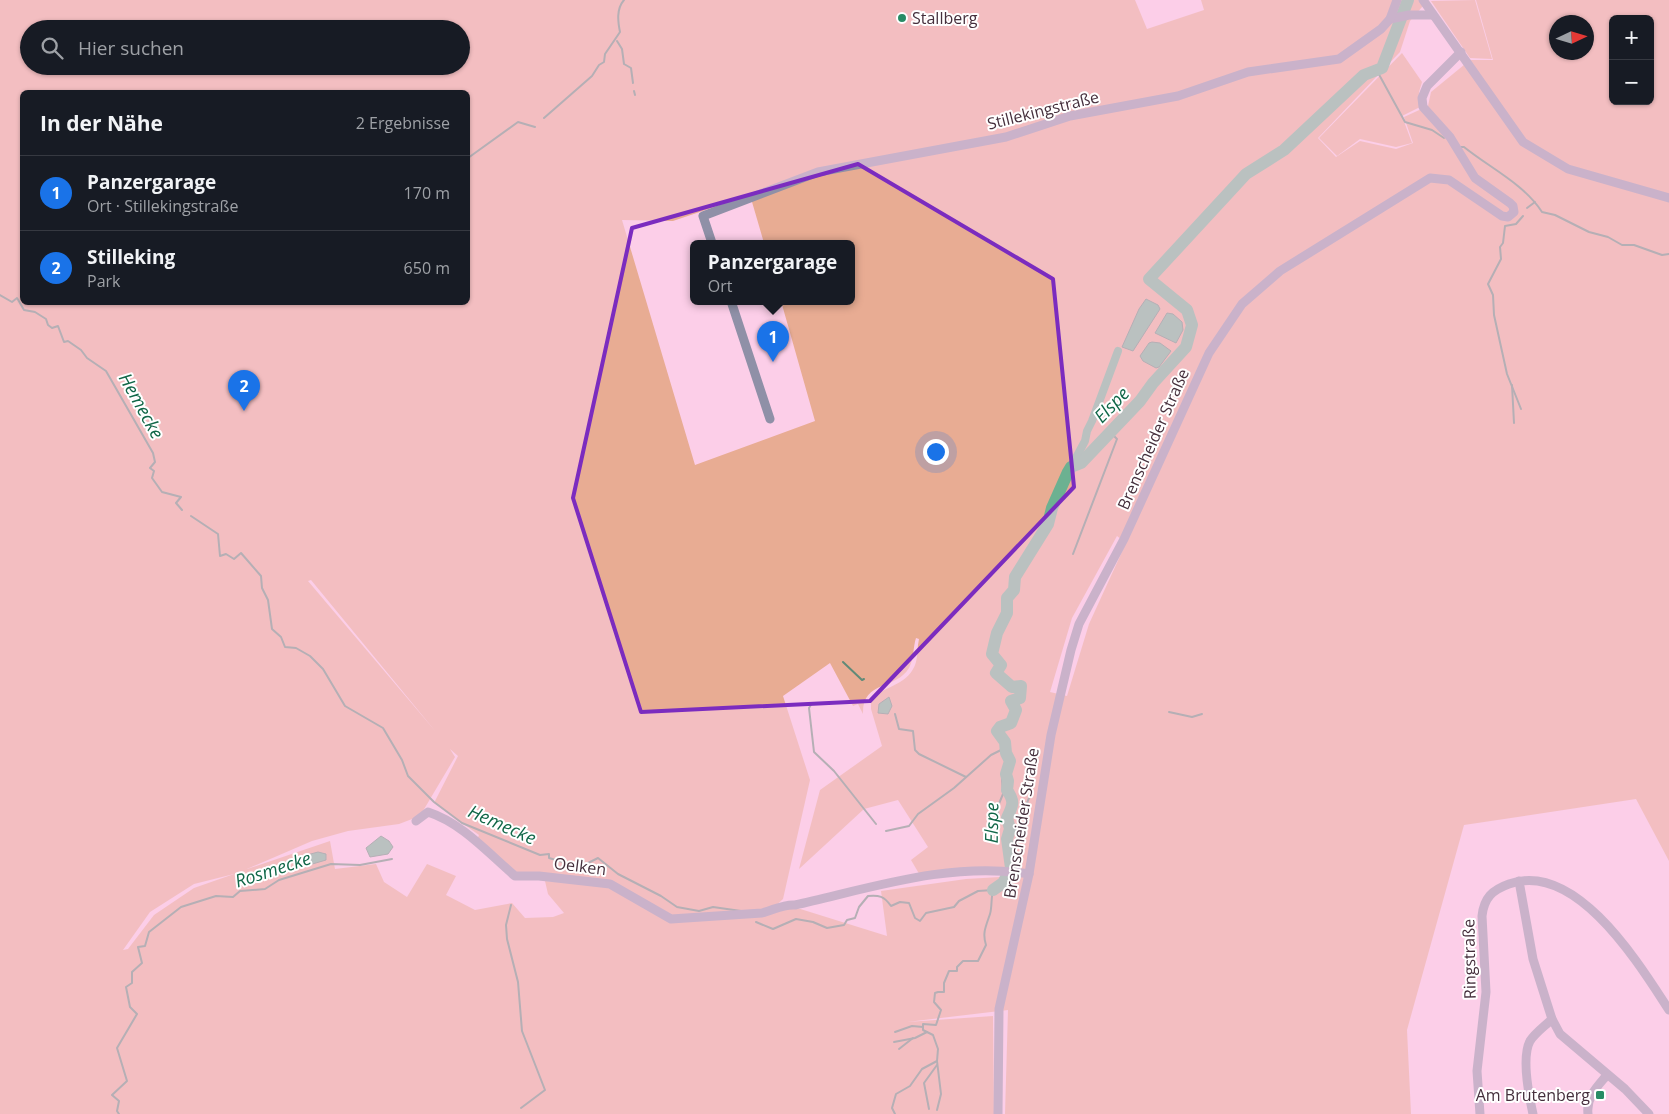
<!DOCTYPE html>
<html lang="de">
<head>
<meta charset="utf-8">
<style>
  :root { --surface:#171b24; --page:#242831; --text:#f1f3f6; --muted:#9ea1a6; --line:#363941; --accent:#1a73e8 }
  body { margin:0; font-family:"Open Sans",sans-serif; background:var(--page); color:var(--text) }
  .controls { position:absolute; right:15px; top:15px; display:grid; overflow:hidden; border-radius:8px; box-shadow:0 1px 4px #0004 }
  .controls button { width:45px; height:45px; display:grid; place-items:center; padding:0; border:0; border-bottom:1px solid var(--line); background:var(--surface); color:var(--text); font:25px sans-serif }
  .compass { position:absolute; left:1549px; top:15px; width:45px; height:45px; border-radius:50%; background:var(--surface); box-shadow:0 1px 4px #0004; rotate:86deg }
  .you { position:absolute; left:935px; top:451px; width:18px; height:18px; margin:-12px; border:4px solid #fff; border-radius:50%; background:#1a73e8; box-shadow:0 0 0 8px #1a73e833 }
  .badge { display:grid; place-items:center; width:32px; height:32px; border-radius:50%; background:var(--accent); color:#fff; font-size:16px; font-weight:700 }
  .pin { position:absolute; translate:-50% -41px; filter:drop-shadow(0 1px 2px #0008) }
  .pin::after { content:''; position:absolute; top:26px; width:18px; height:15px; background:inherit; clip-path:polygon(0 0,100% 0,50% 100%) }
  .popup { position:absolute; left:690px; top:240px; width:165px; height:65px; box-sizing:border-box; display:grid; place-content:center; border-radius:8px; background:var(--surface); filter:drop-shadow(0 1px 4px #0005); font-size:16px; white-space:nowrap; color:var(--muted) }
  .popup b { font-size:19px; color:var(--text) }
  .popup::after { content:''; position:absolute; left:50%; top:100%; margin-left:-10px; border:10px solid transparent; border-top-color:var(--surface) }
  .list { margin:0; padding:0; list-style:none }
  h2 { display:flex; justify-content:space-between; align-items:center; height:65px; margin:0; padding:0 20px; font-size:21px }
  h2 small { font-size:16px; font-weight:400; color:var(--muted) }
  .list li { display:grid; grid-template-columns:32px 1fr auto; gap:15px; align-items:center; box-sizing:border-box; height:75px; padding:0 20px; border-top:1px solid var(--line) }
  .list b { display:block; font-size:19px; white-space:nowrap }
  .list p { margin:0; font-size:16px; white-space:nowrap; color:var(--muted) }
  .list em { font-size:16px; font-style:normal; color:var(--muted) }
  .icon { flex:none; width:28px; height:28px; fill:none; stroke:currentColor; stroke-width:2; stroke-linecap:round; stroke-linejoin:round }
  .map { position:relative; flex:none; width:1669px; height:1114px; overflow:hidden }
  .search { position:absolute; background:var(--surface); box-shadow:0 1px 4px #0004; left:20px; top:20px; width:450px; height:55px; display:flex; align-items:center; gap:12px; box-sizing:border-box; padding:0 18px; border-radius:28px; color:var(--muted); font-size:19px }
  .panel { position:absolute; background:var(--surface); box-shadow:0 1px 4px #0004; left:20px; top:90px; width:450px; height:215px; border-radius:8px }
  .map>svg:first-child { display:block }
  .green { fill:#e8ac93; fill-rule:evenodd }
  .water { fill:#6cb191; stroke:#608a78 }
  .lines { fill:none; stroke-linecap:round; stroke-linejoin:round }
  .stream { stroke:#608a78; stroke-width:2 }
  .canal { stroke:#6cb191; stroke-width:8 }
  .river { stroke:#6cb191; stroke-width:12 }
  .minor { stroke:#8f90a7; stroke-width:9 }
  .marked { fill:none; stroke:#7b2cbf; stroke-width:4; stroke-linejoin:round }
  .poi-dot { fill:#288b65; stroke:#fff; stroke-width:2 }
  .labels { text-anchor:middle; stroke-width:4; stroke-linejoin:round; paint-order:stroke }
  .poi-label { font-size:16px; fill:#452f3c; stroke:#fff; text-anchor:start }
  .street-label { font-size:16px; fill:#452f3c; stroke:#fff }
  .water-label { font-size:18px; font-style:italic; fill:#116748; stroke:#fff }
</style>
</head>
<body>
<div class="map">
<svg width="1669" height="1114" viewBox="0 0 1669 1114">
  <rect width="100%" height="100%" fill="#fccee8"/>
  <g class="green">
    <path d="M 0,0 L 1135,0 L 1147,29 L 1204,10 L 1201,0 L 1428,0 L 1410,21 L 1400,52 L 1318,138 L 1336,157 L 1360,141 L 1396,149 L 1413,143 L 1404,117 L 1428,106 L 1431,92 L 1470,60 L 1493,60 L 1476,0 L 1669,0 L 1669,861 L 1636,799 L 1464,825 L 1407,1030 L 1411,1114 L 1005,1114 L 1008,1010 L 907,1022 L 993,1016 L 994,1114 L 0,1114 ZM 1613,19 L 1650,19 L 1650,101 L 1613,101 ZM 1556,22 L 1586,22 L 1586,52 L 1556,52 ZM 29,29 L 461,29 L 461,66 L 29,66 ZM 22,92 L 468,92 L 468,302 L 22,302 ZM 750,195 L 764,243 L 852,243 L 852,301 L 781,301 L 815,421 L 695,465 L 622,220 L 673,221 ZM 1117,536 L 1126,543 L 1089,624 L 1067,696 L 1050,692 L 1072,618 ZM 311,580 L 436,732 L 308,581 ZM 916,638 L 919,639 C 917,647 918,655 916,662 C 910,684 886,686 871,698 L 871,709 L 882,746 L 820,790 L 799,869 L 864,809 L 898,800 L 928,847 L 911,860 L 921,877 L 1000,868 L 1000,877 L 966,879 L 881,891 L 887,936 L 794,907 L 671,922 L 610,886 L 545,881 L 548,894 L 564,913 L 553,917 L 525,918 L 512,903 L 475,910 L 446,895 L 456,876 L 427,864 L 407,897 L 384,882 L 376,864 L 335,869 L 330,841 L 247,869 L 312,841 L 348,831 L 399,824 L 420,816 L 455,757 L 450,749 L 458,756 L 434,803 L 479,835 L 477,840 L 519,874 L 611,881 L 677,918 L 772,909 L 783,899 L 810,780 L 783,696 L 830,663 L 853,706 L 858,704 L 863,714 C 862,680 896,690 909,668 C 914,659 913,647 916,638 ZM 234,874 L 194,888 L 154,915 L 128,949 L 123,950 L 150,912 L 194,884 Z"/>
    <path d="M 1475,0 L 1492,59 L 1470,58 L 1431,1 Z"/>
    <path d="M 1402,53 L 1422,82 L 1419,92 L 1420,107 L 1402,116 L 1412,143 L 1396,147 L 1360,139 L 1337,156 L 1319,138 Z"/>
  </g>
  <g class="water">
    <path d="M 1146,299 L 1158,305 L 1160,309 L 1133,351 L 1122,347 L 1139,309 Z"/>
    <path d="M 1167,313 L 1173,314 L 1182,322 L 1183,330 L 1176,343 L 1155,333 Z"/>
    <path d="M 1152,342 L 1160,343 L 1171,351 L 1159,367 L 1156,368 L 1143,361 L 1140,356 L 1149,343 Z"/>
    <path d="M 889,697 L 892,706 L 888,714 L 878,713 L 879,704 Z"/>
    <path d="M 381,836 L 389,841 L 393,847 L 388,854 L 370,857 L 366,848 Z"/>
    <path d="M 318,852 L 326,854 L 326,860 L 309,865 L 307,855 Z"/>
  </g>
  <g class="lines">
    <g class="stream">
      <path d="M 617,41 L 622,49 L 624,64 L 631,68 L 633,83"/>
      <path d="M 1376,69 L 1405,122 L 1432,130 L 1444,138"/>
      <path d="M 634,91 L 635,95"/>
      <path d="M 544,118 L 592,76 L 599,65 L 604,62 L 605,54 L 620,32 C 618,22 616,9 624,0"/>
      <path d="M 1460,147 L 1464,147 C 1490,168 1524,184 1542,212 L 1555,215 L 1589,232 L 1608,237 L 1622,245 L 1634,245 L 1662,255 L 1669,254"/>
      <path d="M 468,158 L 518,122 L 535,127"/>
      <path d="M 1527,208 L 1535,202"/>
      <path d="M 0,295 L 12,302 L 17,298 L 24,310 L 35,312 L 46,319 L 48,325 L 52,328 L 58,326 L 64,342 L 68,341 L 81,350 L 87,358 L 106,371 L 153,453 L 155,462 L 150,468 L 154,471 L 152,478 L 162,492 L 181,497 L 176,503 L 182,510"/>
      <path d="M 1512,385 L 1514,423"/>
      <path d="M 1521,409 L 1507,374 L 1494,315 L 1493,295 L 1488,284 L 1501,259 L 1500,247 L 1503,243 L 1505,226 L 1516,224 L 1523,216"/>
      <path d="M 191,516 L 218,534 L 220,556 L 226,554 L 234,559 L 241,553 L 261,576 L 262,588 L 268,600 L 272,629 L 281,637 L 285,647 L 296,648 L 310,656 L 323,669 L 345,706 L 383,728 L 402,760 L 408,776 L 434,802 L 462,823 L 540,855 L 549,854 L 549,858 L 580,867 L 598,858 L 618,874 L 661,896 L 677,907 L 699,911 L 713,907 L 741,911"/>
      <path d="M 1073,554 L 1117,439 L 1110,432"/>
      <path d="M 843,662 L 862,680 L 864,679"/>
      <path d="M 812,703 L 809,708 L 814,752 L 834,771 L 876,824"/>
      <path d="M 1169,712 L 1192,717 L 1202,714"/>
      <path d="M 895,714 L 899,729 L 913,731 L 915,750 L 919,754 L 966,777"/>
      <path d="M 1024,810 L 1032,791"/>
      <path d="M 1010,829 L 1014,831 L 1018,827 L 1021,818"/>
      <path d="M 886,831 L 909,826 L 918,814 L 954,788 L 991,755 L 1005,748"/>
      <path d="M 989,832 L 998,826 L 998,806 L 1003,794 L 1002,779 L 1006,774"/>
      <path d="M 511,905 L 506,925 L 507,939 L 518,982 L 522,1031 L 545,1090 L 521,1108"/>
      <path d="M 756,922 L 773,929 L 796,919 L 813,922 L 827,928 L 844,925 L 847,920 L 855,918 L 859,907 L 868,896 C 879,895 884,896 891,906 L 900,902 L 909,903 L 915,918 L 920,921 L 926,913 L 954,907 L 959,901 L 978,891 L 993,890 C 991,898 992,908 990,914 C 986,926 982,933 986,945 L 978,961 L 963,961 L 957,967 L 957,971 L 949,971 L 944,983 L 944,992 L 938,992 L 935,993 L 934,1002 L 941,1010 L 936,1025 L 923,1024 L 923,1030 L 933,1035 L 938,1049 L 937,1061 L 922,1069 L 910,1086 L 896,1094 L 892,1108 L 895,1114"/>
      <path d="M 895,1032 L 912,1026 L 923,1027"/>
      <path d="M 894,1042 L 915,1038 L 927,1032"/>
      <path d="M 899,1049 L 913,1038"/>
      <path d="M 929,1109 L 924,1083 L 937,1065"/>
      <path d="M 937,1110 L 941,1094 L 937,1061"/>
      <path d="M 119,1114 L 117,1111 L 119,1101 L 112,1095 L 127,1081 L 117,1048 L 137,1014 L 130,1007 L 126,987 L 132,983 L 132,972 L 142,963 L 138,947 L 145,946 L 149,932 L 181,907 L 216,896 L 233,897 L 240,891 L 265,889 L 279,880 L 331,864 L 360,865 L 392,859"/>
    </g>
    <path class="canal" d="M 1071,467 L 1085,441 L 1087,431 L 1092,421 L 1118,351"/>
    <path class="river" d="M 993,890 L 1003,883 L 1011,868 L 1007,839 L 1010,829 L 1007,818 C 1013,805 1015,802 1007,790 L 1008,781 L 1006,774 L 1010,761 L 1006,753 L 1005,742 L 997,731 L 1000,727 L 1011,723 L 1016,710 L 1011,701 L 1020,698 L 1021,686 L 1012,687 L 996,673 L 1001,665 L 992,654 L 997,633 L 1007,613 L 1007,598 L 1014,590 L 1015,577 L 1048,524 L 1052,508 L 1068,472 L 1071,467 L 1081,463 L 1140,401 L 1153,383 L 1186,347 L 1192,325 L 1187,310 L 1149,279 L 1246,174 L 1284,150 L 1364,75 L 1382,68 L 1408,0"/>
    <g class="minor">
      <path d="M 1423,0 L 1523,142 L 1568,169 L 1669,198"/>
      <path d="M 1390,19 L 1409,15 L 1433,15"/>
      <path d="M 712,243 L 703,216 L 818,172 L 1006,137 L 1070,116 L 1178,96 L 1248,72 L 1339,59 L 1381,29 L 1390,19 L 1397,0"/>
      <path d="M 731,301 L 770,419"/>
      <path d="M 416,821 L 428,812 C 462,823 488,853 515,876 L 539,876 L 610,884 L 671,919 L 762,913 C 774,910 783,904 795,905 C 871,888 951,861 1029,874"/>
      <path d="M 1519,881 L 1533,959 L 1552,1019 L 1560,1034 L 1625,1089 L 1649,1114"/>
      <path d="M 998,1114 L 999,1009 L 1029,874 L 1051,735 L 1071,650 L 1079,624 L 1124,539 L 1209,353 L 1242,304 L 1280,271 L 1430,178 L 1449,180 L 1502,216 L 1508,217 L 1514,212 L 1513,206 L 1510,203 L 1475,178 L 1450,137 L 1423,107 L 1422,98 L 1427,86 L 1461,52"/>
      <path d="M 1480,1114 L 1477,1071 L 1486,992 L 1482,916 C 1484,898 1492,890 1509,884 C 1576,860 1639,964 1669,1010"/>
      <path d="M 1533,1114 C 1529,1096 1521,1058 1530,1041 C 1535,1033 1545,1026 1552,1019"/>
      <path d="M 1588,1114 C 1586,1097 1597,1087 1607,1075"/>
    </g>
  </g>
  <path d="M0 0H1669V1114H0ZM 858,164 L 1053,279 L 1074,487 L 870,701 L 641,712 L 573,498 L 632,228 Z" fill="#fccee8" fill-opacity=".55" fill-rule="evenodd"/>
  <path class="marked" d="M 858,164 L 1053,279 L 1074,487 L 870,701 L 641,712 L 573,498 L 632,228 Z"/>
  <g class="poi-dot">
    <circle cx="902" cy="18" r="5"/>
    <rect x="1595" y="1090" width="10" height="10" rx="2.5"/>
  </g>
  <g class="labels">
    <g class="poi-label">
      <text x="912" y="24">Stallberg</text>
      <text x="1590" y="1101" text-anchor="end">Am Brutenberg</text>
    </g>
    <g class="street-label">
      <text transform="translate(1043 110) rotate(-14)" y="6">Stillekingstraße</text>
      <text transform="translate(1153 439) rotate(-66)" y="6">Brenscheider Straße</text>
      <text transform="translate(1021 823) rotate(-81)" y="6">Brenscheider Straße</text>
      <text transform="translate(580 866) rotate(7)" y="6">Oelken</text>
      <text transform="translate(1469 959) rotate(-91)" y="6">Ringstraße</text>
    </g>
    <g class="water-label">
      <text transform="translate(1112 405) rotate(-46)" y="6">Elspe</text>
      <text transform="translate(141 406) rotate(61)" y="6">Hemecke</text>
      <text transform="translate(992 823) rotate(-89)" y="6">Elspe</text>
      <text transform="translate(502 825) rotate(24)" y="6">Hemecke</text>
      <text transform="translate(273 870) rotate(-18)" y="6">Rosmecke</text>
    </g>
  </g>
</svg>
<div class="controls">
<button>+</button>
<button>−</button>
</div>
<svg class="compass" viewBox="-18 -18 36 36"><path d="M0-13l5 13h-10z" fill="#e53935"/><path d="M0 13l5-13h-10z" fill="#9ea1a6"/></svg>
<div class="you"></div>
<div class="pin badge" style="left:773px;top:362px">1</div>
<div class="popup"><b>Panzergarage</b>Ort</div>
<div class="pin badge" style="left:244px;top:411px">2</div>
<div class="search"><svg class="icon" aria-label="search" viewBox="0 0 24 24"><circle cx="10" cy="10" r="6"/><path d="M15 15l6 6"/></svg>Hier suchen</div>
<section class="panel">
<h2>In der Nähe<small>2 Ergebnisse</small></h2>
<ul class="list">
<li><span class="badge">1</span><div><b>Panzergarage</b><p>Ort · Stillekingstraße</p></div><em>170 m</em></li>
<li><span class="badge">2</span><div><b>Stilleking</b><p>Park</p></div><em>650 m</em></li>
</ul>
</section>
</div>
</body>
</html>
